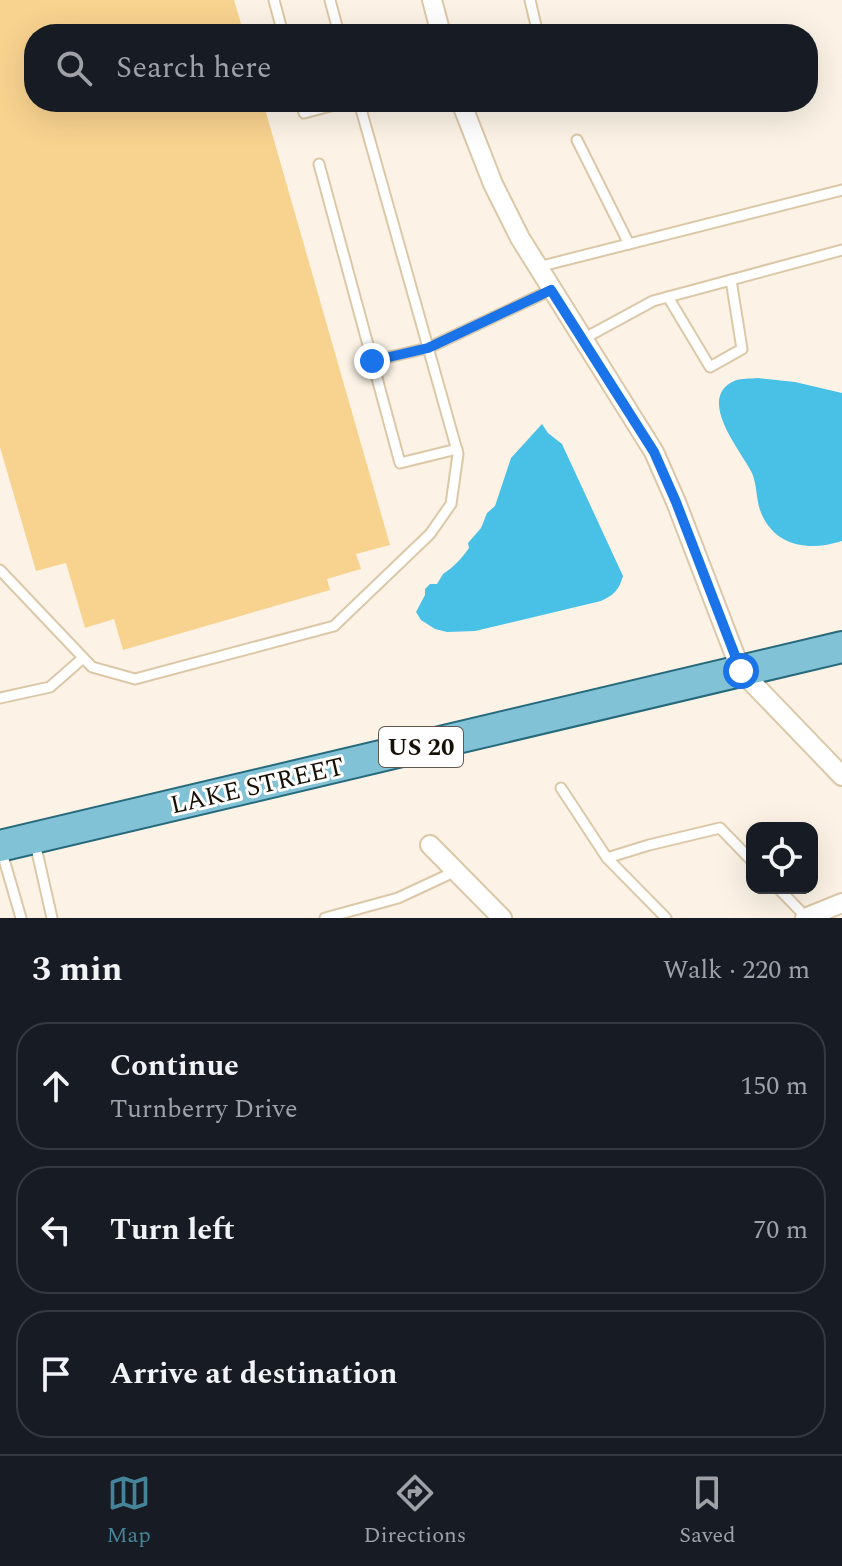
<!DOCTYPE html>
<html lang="en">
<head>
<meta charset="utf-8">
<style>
  :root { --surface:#171b24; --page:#20242c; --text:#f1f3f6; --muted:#9ea1a6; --line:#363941; --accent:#458398 }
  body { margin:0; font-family:Spectral,serif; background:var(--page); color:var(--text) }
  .controls { position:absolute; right:24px; bottom:24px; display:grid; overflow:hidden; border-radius:16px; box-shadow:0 8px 32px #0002 }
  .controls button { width:72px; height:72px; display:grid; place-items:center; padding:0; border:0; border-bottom:2px solid var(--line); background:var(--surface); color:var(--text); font:40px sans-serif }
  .stop { position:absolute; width:24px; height:24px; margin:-18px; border:6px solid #1a73e8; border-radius:50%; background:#fff }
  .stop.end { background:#1a73e8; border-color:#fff; box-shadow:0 2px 8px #0008 }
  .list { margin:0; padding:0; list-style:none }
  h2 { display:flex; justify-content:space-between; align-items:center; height:104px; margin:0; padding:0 32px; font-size:34px }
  h2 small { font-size:26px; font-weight:400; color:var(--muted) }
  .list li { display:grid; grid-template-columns:52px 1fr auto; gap:24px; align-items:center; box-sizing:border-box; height:128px; margin:0 16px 16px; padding:0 16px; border:2px solid var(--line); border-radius:32px }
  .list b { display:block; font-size:30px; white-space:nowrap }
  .list p { margin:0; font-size:26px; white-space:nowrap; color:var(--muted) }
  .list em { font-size:26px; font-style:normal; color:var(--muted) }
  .icon { flex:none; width:44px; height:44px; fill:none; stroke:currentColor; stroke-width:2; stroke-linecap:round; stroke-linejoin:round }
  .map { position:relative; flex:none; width:842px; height:918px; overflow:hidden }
  .search { position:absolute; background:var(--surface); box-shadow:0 8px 32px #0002; left:24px; right:24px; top:24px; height:88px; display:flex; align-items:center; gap:20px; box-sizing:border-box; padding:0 28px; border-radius:32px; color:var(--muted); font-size:30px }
  .sheet { height:536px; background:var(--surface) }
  nav { display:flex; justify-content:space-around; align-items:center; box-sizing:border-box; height:112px; border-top:2px solid var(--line); background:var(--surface); font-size:22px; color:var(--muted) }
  nav a { display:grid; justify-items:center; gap:4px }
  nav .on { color:var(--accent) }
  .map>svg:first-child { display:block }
  .water { fill:#49c1e7 }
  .building { fill:#f8d28f }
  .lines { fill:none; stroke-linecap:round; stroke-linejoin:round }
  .service-casing { stroke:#dcc8a6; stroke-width:13 }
  .minor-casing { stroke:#dcc8a6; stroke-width:22 }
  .primary-casing { stroke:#266a7b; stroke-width:34 }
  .service { stroke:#fff; stroke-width:9 }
  .minor { stroke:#fff; stroke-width:18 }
  .primary { stroke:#82c2d6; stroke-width:30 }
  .route { stroke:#1a73e8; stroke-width:10 }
  .labels { text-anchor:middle; stroke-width:6; stroke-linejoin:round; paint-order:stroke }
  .shield { fill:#fff; stroke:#5d5850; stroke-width:2 }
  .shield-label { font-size:24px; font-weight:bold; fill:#171005 }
  .street-label { font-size:26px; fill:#171005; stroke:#fff }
</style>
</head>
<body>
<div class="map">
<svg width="842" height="918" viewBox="0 0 842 918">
  <rect width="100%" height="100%" fill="#fcf3e6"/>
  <g class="water">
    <path d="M 758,378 L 795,382 L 842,393 L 842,541 C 808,552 773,546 760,510 C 756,498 757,485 752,473 C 743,453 695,399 734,381 C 740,378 751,379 758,378 Z"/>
    <path d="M 542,424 L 548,433 L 562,444 L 623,576 C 619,590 614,595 601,601 L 475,631 L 447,632 L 435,629 L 421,620 L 416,612 L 425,595 L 425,589 L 430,584 L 437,584 L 443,574 C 454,567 461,559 469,548 L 468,543 L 481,528 L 487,513 L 495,506 L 511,458 Z"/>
  </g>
  <path class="building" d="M 0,0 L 234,0 L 244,34 L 34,34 L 34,102 L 263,102 L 390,545 L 356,554 L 361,569 L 327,579 L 330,590 L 123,650 L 114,619 L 85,628 L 66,563 L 36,571 L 0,447 Z"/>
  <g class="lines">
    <defs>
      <g id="service">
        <path d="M 274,0 L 283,34"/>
        <path d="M 330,0 L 339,34"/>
        <path d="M 530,0 L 538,34"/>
        <path d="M 301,102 L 304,113 L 346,102"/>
        <path d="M 577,140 L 629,244"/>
        <path d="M 319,164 L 400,463 L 457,449"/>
        <path d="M 538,267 L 842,190"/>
        <path d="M 668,297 L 710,367 L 742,349 L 731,280"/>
        <path d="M 583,339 L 653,301 L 842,250"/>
        <path d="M 372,361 L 428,348 L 551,290"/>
        <path d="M 0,570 L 92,667 L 135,679 L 334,626 L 430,534 L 451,504 L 458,454 L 359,102"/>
        <path d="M 0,698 L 50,687 L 83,658"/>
        <path d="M 561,788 L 607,858"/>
        <path d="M 35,843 L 52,918"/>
        <path d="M 1,849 L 21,918"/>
        <path d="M 778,888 L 806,917"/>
        <path d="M 325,918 L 398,898 L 456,871"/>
        <path d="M 666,918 L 607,858 L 649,845 L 720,828 L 752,861"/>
      </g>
      <g id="minor">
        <path d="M 432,0 L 441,34"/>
        <path d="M 461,102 L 493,184 L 520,238 L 654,452 L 676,502 L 741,671 L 842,776"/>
        <path d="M 430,845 L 502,918"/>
        <path d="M 805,918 L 842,903"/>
      </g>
      <path id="primary" d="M 0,846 L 842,647"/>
    </defs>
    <use href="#service" class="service-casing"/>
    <use href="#minor" class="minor-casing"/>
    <use href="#primary" class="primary-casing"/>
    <use href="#service" class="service"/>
    <use href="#minor" class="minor"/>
    <use href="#primary" class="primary"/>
  </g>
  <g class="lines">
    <path class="route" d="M 372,361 L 428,348 L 551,290 L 654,452 L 676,502 L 741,671"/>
  </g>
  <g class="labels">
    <rect class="shield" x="379" y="727" width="84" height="40" rx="6"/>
    <g class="shield-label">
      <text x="421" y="755">US 20</text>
    </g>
    <g class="street-label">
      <text transform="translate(257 785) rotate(-13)" y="9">LAKE STREET</text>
    </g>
  </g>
</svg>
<div class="controls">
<button><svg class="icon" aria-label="locate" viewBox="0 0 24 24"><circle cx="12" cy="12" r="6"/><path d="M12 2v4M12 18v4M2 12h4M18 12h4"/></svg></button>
</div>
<div class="stop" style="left:741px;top:671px"></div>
<div class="stop end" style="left:372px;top:361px"></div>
<div class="search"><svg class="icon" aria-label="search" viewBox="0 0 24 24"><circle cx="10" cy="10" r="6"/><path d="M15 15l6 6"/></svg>Search here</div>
</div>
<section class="sheet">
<h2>3 min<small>Walk · 220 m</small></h2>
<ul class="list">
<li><svg class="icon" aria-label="ahead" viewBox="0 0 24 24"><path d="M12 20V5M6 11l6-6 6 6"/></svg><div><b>Continue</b><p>Turnberry Drive</p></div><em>150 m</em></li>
<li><svg class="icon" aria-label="left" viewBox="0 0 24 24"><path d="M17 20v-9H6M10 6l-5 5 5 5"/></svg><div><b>Turn left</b></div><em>70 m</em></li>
<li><svg class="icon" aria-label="arrive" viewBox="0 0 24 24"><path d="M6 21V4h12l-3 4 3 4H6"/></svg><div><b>Arrive at destination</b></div></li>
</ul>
</section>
<nav>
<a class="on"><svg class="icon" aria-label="map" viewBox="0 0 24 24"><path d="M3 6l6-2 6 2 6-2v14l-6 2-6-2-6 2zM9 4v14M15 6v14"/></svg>Map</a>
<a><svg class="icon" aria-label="directions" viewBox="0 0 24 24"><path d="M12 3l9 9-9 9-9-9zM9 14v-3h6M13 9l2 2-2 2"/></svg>Directions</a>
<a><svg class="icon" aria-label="saved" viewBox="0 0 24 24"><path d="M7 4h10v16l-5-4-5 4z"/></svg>Saved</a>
</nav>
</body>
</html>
